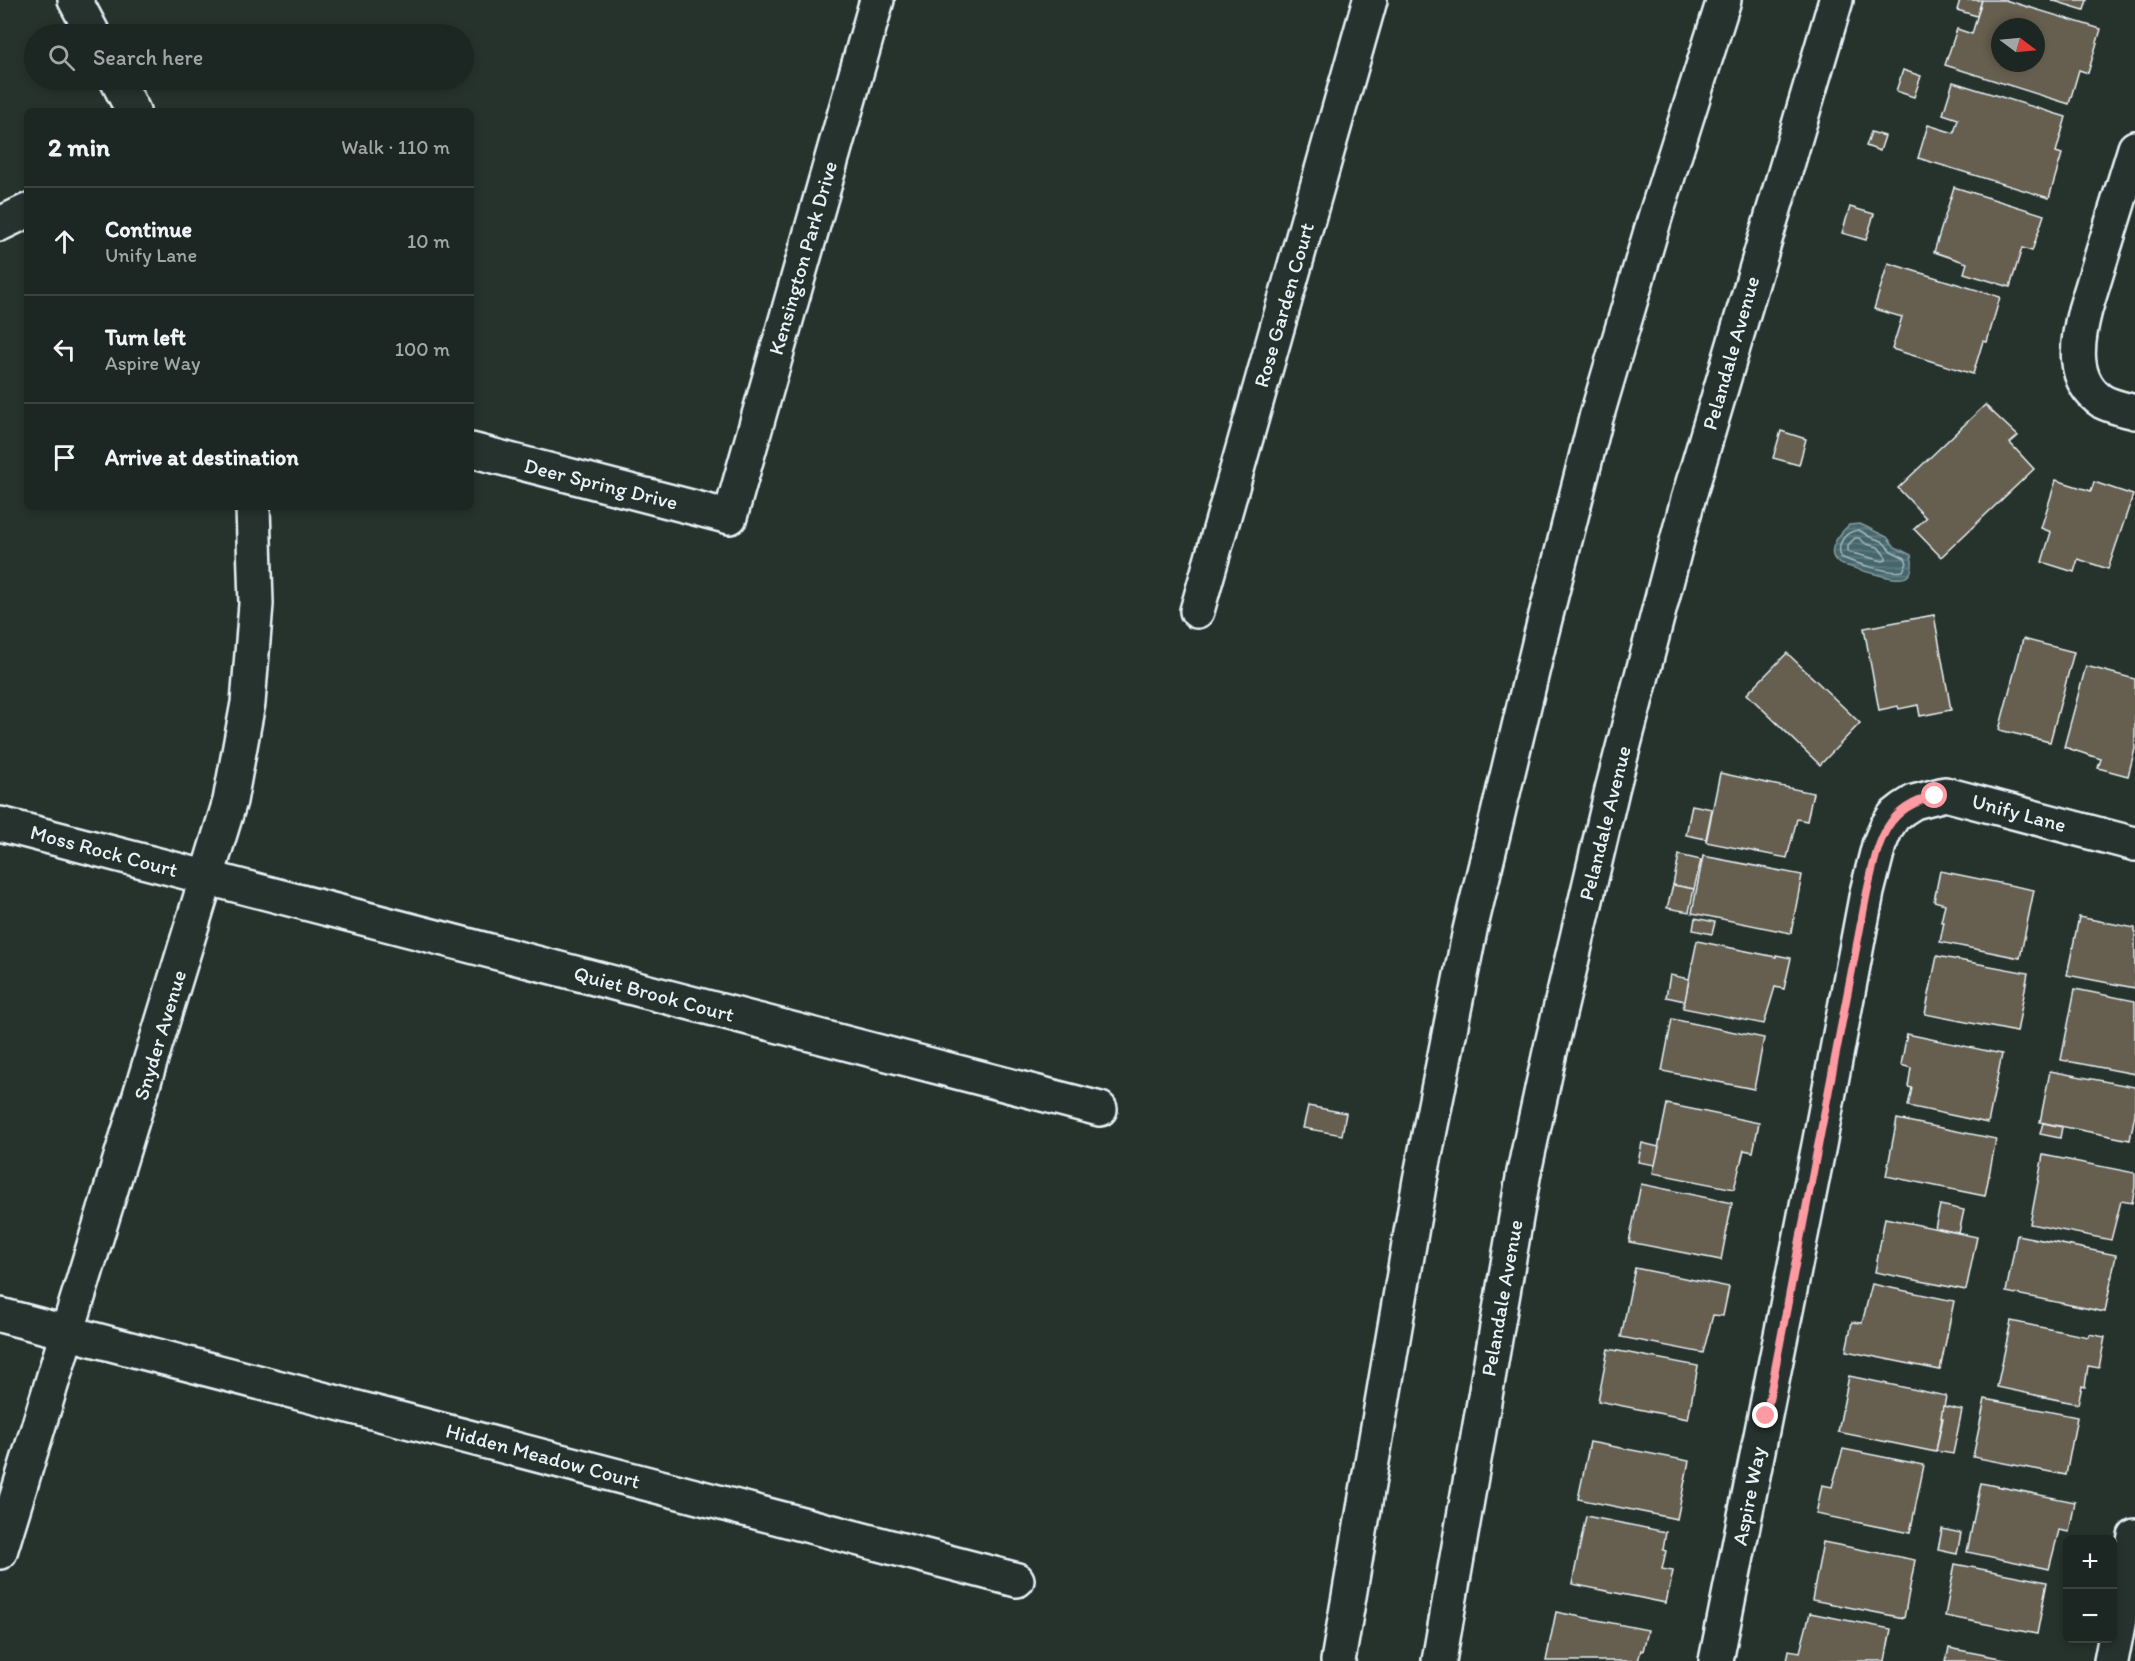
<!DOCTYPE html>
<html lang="en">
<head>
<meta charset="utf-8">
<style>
  :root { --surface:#1c2622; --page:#252e2a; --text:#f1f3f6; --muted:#a0a5a5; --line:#3a4340 }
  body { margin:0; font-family:Itim,sans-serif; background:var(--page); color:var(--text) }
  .controls { position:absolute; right:18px; bottom:18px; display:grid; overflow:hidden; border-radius:9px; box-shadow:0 3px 9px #0003 }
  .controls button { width:54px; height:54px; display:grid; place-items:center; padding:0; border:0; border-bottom:2px solid var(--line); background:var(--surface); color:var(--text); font:30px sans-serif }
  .compass { position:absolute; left:1991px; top:18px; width:54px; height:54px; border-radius:50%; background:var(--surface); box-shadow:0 3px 9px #0003; rotate:106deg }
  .stop { position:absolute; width:18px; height:18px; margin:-14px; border:4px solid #ff9aa2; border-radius:50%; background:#fff }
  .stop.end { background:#ff9aa2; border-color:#fff; box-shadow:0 2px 6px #0008 }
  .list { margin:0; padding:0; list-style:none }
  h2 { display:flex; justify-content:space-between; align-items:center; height:78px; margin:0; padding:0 24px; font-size:26px }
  h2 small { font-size:20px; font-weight:400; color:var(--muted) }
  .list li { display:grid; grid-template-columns:39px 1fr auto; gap:18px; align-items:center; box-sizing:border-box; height:108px; padding:0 24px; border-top:2px solid var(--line) }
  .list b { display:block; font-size:22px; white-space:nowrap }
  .list p { margin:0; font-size:20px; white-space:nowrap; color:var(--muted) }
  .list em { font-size:20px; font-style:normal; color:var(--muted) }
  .icon { flex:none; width:33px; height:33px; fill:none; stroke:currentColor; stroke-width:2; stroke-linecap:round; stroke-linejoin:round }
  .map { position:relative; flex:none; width:2135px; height:1661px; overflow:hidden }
  .search { position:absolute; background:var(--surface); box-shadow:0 3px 9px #0003; left:24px; top:24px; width:450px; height:66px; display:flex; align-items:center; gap:15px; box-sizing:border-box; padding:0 21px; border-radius:33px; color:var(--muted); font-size:22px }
  .panel { position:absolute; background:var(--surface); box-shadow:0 3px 9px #0003; left:24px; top:108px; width:450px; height:402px; border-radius:9px }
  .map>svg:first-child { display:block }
  .water { fill:url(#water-rules); stroke:#869ea3; stroke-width:1.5 }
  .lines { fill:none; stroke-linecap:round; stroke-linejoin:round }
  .shore { stroke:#a7b9c0; stroke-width:1.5 }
  .building { fill:#665e4f; stroke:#e8f1f8; stroke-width:1.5; fill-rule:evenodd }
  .minor-casing { stroke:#e8f1f8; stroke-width:38 }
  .major-casing { stroke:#e8f1f8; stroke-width:38 }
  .minor { stroke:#26332d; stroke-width:33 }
  .major { stroke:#26332d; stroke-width:33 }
  .route { stroke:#ff9aa2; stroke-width:8 }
  .labels { text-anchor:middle; stroke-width:5; stroke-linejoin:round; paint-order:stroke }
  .street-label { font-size:21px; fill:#e8f1f8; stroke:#26332d }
</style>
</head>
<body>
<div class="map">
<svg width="2135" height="1661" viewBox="0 0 2135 1661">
  <defs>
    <pattern id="water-rules" width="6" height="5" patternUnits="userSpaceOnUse" patternTransform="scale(1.5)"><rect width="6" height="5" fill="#45666b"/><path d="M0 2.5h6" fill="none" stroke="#607c81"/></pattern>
  </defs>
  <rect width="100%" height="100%" fill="#26332d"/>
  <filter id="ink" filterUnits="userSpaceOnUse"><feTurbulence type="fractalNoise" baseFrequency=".0167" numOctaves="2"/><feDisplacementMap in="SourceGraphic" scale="12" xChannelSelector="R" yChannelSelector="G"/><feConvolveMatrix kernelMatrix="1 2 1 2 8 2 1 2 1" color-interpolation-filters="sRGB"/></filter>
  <g filter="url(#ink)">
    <path class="water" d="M 1860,524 L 1887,537 L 1895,547 L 1911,555 C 1913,563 1913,573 1906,577 C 1897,583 1852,567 1840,564 C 1823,553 1839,534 1849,525 Z"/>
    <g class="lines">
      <g class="shore">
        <path d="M 1859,530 L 1870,537 L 1882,541 L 1891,551 L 1905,558 L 1907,563 L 1903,571 C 1891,574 1853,563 1841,557 C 1836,544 1845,531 1859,530 Z"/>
        <path d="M 1855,538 L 1859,538 L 1866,544 L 1878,547 L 1886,557 L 1886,560 L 1883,561 L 1848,552 L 1848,545 Z"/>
      </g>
    </g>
    <g class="building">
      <path d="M 1960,0 L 1982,0 L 1977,16 L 1957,10 Z"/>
      <path d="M 1982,0 L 2005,0 L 2101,29 L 2088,73 L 2079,70 L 2069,104 L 1945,65 L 1957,29 L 1972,34 ZM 2000,27 L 2036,27 L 2036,63 L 2000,63 Z"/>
      <path d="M 2051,0 L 2087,0 L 2084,10 Z"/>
      <path d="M 1903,70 L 1921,76 L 1914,97 L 1896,91 Z"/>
      <path d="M 1953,82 L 2066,117 L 2056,152 L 2062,154 L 2049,198 L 1918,158 L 1928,125 L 1954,133 L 1958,119 L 1943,114 Z"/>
      <path d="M 1871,132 L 1885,136 L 1880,151 L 1866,146 Z"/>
      <path d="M 1954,187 L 2044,215 L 2032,251 L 2022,248 L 2010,287 L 1964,273 L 1967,263 L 1934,252 Z"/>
      <path d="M 1850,207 L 1874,214 L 1866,240 L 1842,233 Z"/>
      <path d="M 1888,263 L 2000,297 L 1987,342 L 1983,341 L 1973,374 L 1892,349 L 1902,317 L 1874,309 Z"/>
      <path d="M 1985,405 L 2018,436 L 2010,443 L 2034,469 L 1941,557 L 1914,529 L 1926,518 L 1898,488 Z"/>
      <path d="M 1781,431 L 1806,439 L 1799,465 L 1773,458 Z"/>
      <path d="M 2056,480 L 2091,491 L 2094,482 L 2133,495 L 2108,569 L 2078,559 L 2074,572 L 2042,562 L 2051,532 L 2041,528 Z"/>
      <path d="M 1934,615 L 1951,710 L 1920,716 L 1918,705 L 1899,709 L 1898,706 L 1879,710 L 1864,628 Z"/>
      <path d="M 2023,639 L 2074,652 L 2050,742 L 1999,730 Z"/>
      <path d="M 1787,653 L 1860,723 L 1820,765 L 1747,694 Z"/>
      <path d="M 2086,666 L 2135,679 L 2135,749 L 2128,776 L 2098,768 L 2101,759 L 2064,747 Z"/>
      <path d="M 1720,773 L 1813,793 L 1807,821 L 1797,819 L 1787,858 L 1706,842 Z"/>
      <path d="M 1692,805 L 1712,809 L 1706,839 L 1686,835 Z"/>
      <path d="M 1679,855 L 1701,860 L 1694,889 L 1673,885 Z"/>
      <path d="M 1703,856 L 1802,875 L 1791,933 L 1692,913 Z"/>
      <path d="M 1940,871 L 2034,890 L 2020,958 L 1940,942 L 1944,922 L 1941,922 L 1945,904 L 1934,901 Z"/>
      <path d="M 1673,885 L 1694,889 L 1689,912 L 1667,908 Z"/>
      <path d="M 2079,917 L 2135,928 L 2135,988 L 2067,975 Z"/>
      <path d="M 1695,918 L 1715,922 L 1712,934 L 1693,930 Z"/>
      <path d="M 1697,941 L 1776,957 L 1776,955 L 1791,958 L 1784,989 L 1775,987 L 1764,1024 L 1683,1008 Z"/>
      <path d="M 1937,956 L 2028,973 L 2017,1032 L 1925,1014 Z"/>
      <path d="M 1670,975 L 1689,979 L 1685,1001 L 1666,997 Z"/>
      <path d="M 2075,989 L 2135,1001 L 2135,1074 L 2061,1060 Z"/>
      <path d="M 1672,1019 L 1764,1038 L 1754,1089 L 1662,1071 Z"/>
      <path d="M 1907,1034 L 2002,1054 L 1988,1123 L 1908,1106 L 1912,1088 L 1908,1087 L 1911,1068 L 1901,1065 Z"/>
      <path d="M 2050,1071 L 2135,1087 L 2135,1114 L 2130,1140 L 2040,1122 Z"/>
      <path d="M 1667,1104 L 1759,1123 L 1753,1152 L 1744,1150 L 1734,1189 L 1653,1173 Z"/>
      <path d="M 1308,1106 L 1346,1113 L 1342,1135 L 1303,1128 Z"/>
      <path d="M 1897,1119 L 1996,1139 L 1985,1196 L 1886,1176 Z"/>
      <path d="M 2043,1123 L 2062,1127 L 2060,1138 L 2040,1134 Z"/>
      <path d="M 1642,1143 L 1659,1147 L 1655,1165 L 1638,1162 Z"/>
      <path d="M 2043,1155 L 2135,1173 L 2135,1187 L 2132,1203 L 2121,1201 L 2111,1240 L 2030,1224 Z"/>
      <path d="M 1641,1184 L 1732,1203 L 1721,1260 L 1629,1242 Z"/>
      <path d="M 1940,1205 L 1964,1210 L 1959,1233 L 1935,1228 Z"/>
      <path d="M 1885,1218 L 1977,1237 L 1966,1290 L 1875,1272 Z"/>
      <path d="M 2017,1235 L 2116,1255 L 2105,1312 L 2006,1292 Z"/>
      <path d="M 1635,1268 L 1729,1287 L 1723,1316 L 1713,1315 L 1703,1353 L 1621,1337 Z"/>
      <path d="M 1872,1284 L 1954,1301 L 1940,1370 L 1846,1351 L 1852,1322 L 1862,1323 Z"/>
      <path d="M 2011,1321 L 2088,1337 L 2089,1334 L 2105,1337 L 2099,1368 L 2088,1366 L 2085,1387 L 2082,1386 L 2078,1404 L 1997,1387 Z"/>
      <path d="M 1608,1349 L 1698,1366 L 1688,1419 L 1598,1401 Z"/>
      <path d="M 1849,1376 L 1946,1396 L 1936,1452 L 1838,1432 Z"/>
      <path d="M 1985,1399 L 2077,1417 L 2066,1475 L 1973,1457 Z"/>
      <path d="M 1943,1406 L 1962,1410 L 1953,1454 L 1936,1451 L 1943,1418 L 1941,1418 Z"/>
      <path d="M 1590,1442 L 1689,1461 L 1677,1519 L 1578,1499 Z"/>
      <path d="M 1843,1449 L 1924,1465 L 1910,1533 L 1816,1514 L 1822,1485 L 1832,1487 Z"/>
      <path d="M 1981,1483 L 2075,1502 L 2069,1532 L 2059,1530 L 2049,1569 L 1967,1552 Z"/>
      <path d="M 1586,1516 L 1666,1532 L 1663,1550 L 1666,1551 L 1662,1569 L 1673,1571 L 1666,1603 L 1572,1584 Z"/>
      <path d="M 1942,1529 L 1961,1533 L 1957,1554 L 1938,1550 Z"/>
      <path d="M 1823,1542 L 1915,1560 L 1904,1618 L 1812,1600 Z"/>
      <path d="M 1955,1564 L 2047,1582 L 2037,1634 L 1945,1616 Z"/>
      <path d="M 1556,1612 L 1648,1630 L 1643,1651 L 1641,1650 L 1638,1661 L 1546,1661 Z"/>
      <path d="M 1810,1613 L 1891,1629 L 1885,1661 L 1787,1661 L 1789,1650 L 1800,1652 Z"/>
      <path d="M 1949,1648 L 2015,1661 L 1946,1661 Z"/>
    </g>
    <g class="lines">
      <defs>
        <g id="minor">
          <path d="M 75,0 L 93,34"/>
          <path d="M 117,80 L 133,111"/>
          <path d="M 2135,148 L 2085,310 C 2077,341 2070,381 2103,402 C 2113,407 2124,409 2135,412"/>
          <path d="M 0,224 L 27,211"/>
          <path d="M 471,450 L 730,517 L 877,0"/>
          <path d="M 1197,611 L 1370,0"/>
          <path d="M 0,824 L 1100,1109"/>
          <path d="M 0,1315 L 1017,1580"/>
          <path d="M 0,1552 L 230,801 L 248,703 L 256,604 L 253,507"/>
          <path d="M 1716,1661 L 1819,1145 L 1867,892 L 1879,845 L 1886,828 L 1894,816 L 1903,809 L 1914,802 L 1945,794 L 2135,844"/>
          <path d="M 2111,1661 L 2135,1536"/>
        </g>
        <g id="major">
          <path d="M 1338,1661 L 1420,1180 L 1470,930 L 1541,635 L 1596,418 L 1656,214 L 1724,0"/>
          <path d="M 1439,1661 L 1524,1172 L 1550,1052 L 1612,790 L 1687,503 L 1836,0"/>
        </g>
      </defs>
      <use href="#minor" class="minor-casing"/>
      <use href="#major" class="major-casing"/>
      <use href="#minor" class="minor"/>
      <use href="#major" class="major"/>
    </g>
  </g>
  <g class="lines" filter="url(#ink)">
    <path class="route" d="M 1766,1416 L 1867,892 C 1878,846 1882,808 1935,796"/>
  </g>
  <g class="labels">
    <g class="street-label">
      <text transform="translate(803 258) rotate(-74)" y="7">Kensington Park Drive</text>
      <text transform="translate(1284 305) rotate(-74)" y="7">Rose Garden Court</text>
      <text transform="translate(1731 353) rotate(-74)" y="7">Pelandale Avenue</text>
      <text transform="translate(601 484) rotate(14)" y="7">Deer Spring Drive</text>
      <text transform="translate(2019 813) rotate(15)" y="7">Unify Lane</text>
      <text transform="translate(1605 823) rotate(-76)" y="7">Pelandale Avenue</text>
      <text transform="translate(104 851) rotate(15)" y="7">Moss Rock Court</text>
      <text transform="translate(654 994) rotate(15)" y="7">Quiet Brook Court</text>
      <text transform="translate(160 1035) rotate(-73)" y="7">Snyder Avenue</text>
      <text transform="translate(1502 1298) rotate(-80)" y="7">Pelandale Avenue</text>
      <text transform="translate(543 1456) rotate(15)" y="7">Hidden Meadow Court</text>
      <text transform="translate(1749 1496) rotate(-79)" y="7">Aspire Way</text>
    </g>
  </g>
</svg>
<div class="controls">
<button>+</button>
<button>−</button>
</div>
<svg class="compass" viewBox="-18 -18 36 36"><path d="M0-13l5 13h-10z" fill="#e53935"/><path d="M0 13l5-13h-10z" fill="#a0a5a5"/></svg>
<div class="stop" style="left:1935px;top:796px"></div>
<div class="stop end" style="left:1766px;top:1416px"></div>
<div class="search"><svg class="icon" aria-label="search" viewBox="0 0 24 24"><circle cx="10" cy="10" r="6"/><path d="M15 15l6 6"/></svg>Search here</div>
<section class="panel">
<h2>2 min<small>Walk · 110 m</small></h2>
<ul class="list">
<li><svg class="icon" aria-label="ahead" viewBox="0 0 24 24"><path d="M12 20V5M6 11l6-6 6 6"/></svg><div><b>Continue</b><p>Unify Lane</p></div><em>10 m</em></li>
<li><svg class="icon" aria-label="left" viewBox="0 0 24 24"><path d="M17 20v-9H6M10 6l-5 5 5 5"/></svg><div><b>Turn left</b><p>Aspire Way</p></div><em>100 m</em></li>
<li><svg class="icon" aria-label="arrive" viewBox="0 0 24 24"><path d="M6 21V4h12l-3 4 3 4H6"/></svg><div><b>Arrive at destination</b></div></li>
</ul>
</section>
</div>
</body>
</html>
